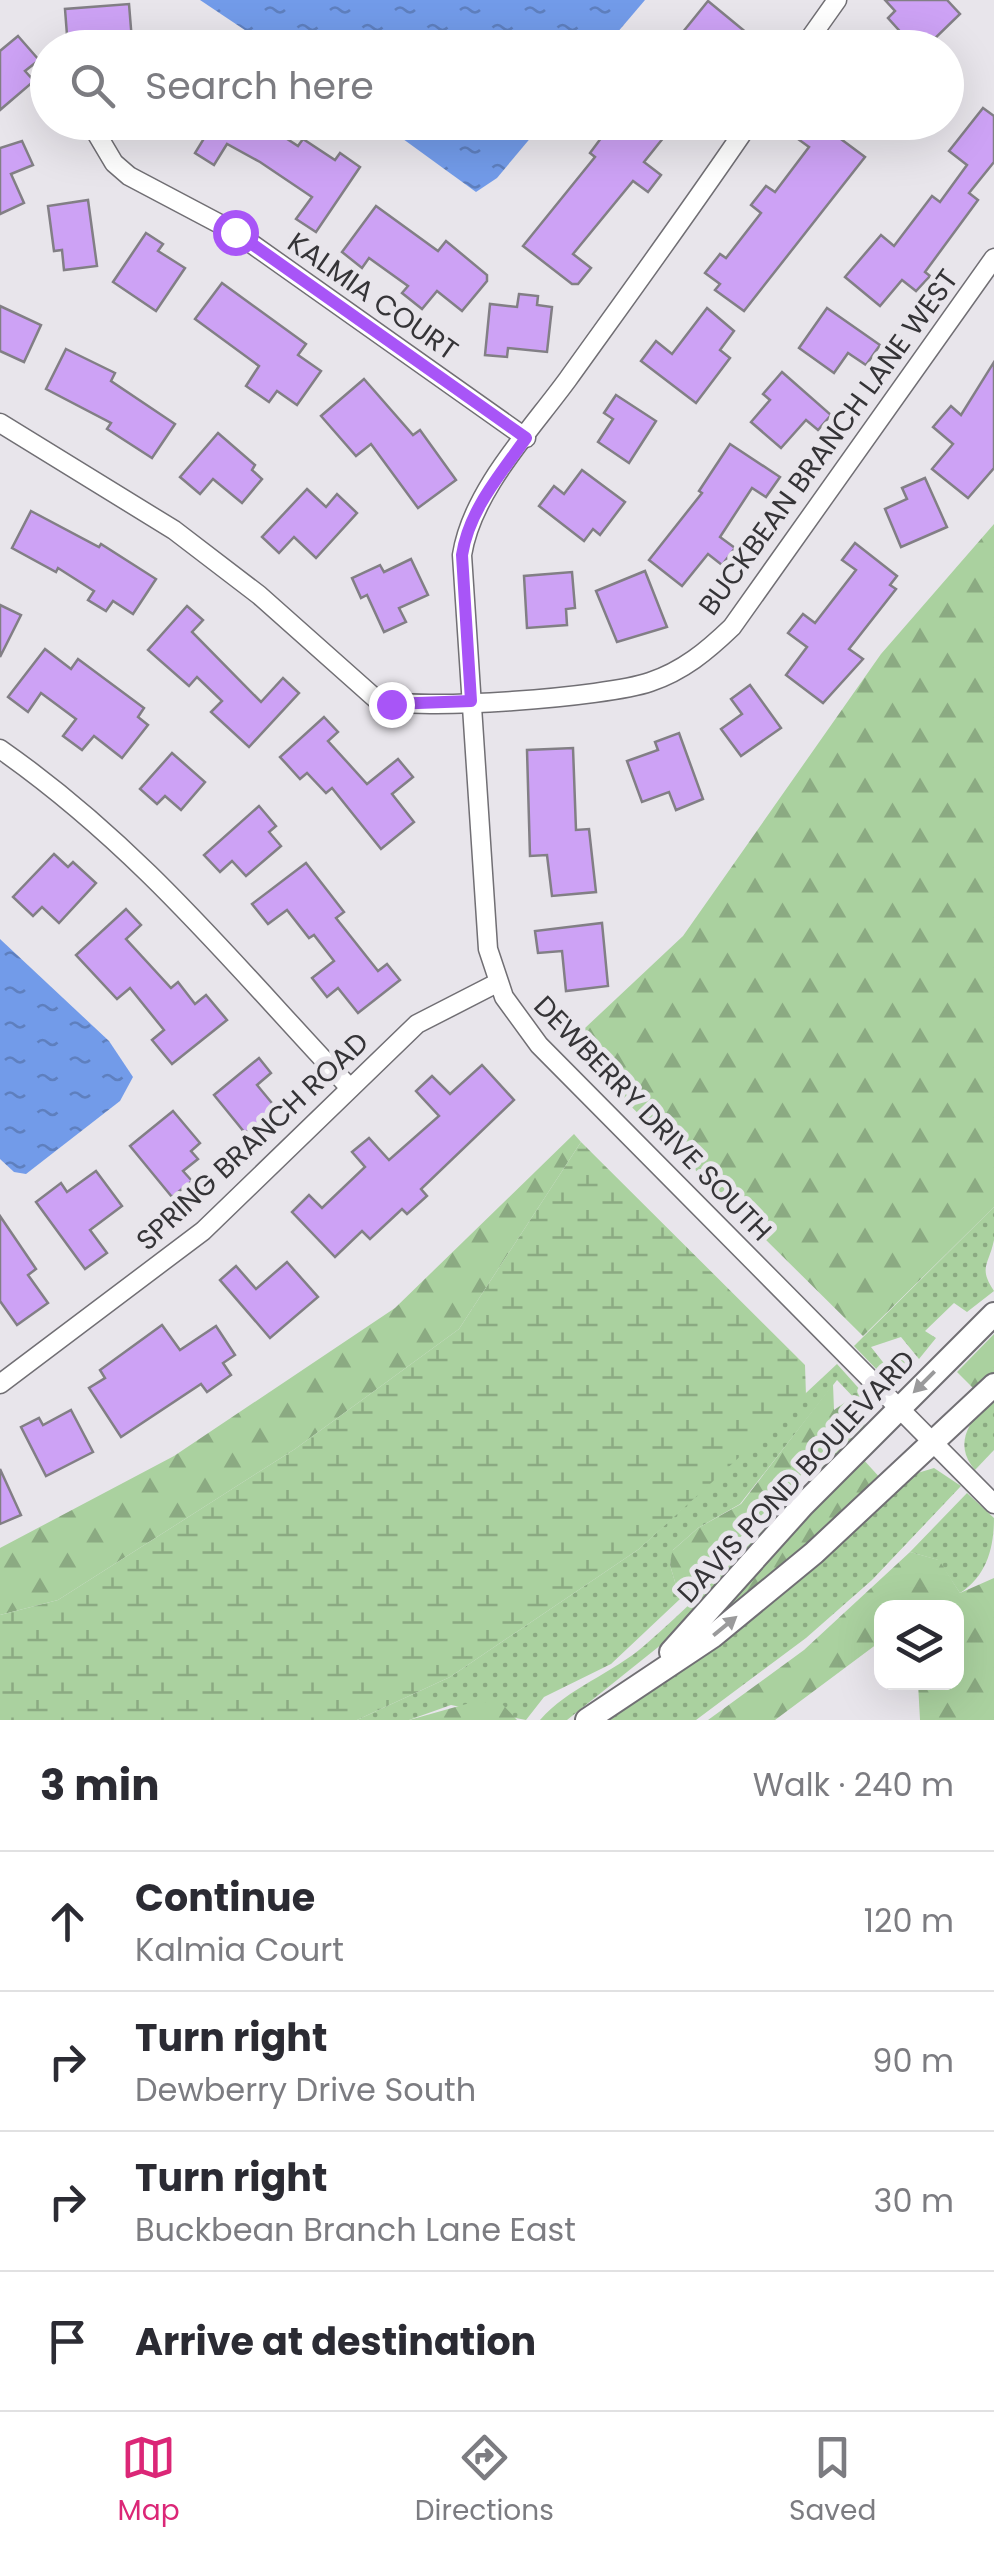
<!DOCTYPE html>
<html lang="en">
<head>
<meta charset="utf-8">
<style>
  :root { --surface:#fff; --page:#f7f7f7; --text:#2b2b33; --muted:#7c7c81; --line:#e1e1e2; --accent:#db2777 }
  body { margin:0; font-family:Poppins,sans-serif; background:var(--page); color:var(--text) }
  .controls { position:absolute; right:30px; bottom:30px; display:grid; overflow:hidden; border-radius:20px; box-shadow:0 10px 40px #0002 }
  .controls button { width:90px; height:90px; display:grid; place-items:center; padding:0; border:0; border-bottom:2px solid var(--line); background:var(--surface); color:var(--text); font:50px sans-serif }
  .stop { position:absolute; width:30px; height:30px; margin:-22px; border:8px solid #a855f7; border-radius:50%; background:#fff }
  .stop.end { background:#a855f7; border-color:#fff; box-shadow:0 2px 10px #0008 }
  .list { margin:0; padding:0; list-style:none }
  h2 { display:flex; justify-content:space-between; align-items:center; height:130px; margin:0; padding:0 40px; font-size:42px }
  h2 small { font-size:32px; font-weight:400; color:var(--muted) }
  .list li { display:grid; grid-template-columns:65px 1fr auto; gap:30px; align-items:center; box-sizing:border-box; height:140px; padding:0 40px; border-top:2px solid var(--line) }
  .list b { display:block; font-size:38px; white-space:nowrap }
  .list p { margin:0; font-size:32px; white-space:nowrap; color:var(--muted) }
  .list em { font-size:32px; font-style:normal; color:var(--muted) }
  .icon { flex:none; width:55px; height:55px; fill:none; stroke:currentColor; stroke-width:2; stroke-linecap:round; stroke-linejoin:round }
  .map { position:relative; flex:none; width:994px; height:1720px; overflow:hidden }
  .search { position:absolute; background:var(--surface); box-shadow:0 10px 40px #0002; left:30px; right:30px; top:30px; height:110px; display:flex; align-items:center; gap:25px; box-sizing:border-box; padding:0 35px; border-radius:55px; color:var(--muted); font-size:38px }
  .sheet { height:690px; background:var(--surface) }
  nav { display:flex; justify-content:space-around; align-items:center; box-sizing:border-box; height:140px; border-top:2px solid var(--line); background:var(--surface); font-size:28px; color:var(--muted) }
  nav a { display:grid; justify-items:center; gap:5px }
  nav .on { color:var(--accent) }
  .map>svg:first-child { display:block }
  .grass { fill:url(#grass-dots) }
  .forest { fill:url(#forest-firs) }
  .wetland { fill:url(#wetland-marsh) }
  .water { fill:url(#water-ripples) }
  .building { fill:#cda2f5; stroke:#827f85; stroke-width:2.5 }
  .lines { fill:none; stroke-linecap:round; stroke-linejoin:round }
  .minor-casing { stroke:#716f74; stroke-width:21 }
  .tertiary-casing { stroke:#716f74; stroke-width:26 }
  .minor { stroke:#fff; stroke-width:18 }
  .tertiary { stroke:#fff; stroke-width:22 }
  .oneway { fill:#9a9a9b }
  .route { stroke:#a855f7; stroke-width:12 }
  .labels { text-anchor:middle; stroke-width:10; stroke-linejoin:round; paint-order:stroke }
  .street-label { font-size:28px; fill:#353437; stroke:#e8e5eb }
</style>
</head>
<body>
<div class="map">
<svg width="994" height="1720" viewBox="0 0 994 1720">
  <defs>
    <pattern id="grass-dots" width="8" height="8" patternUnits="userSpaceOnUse" patternTransform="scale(2.5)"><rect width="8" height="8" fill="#aad19f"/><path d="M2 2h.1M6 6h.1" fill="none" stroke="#8baa82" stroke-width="1.8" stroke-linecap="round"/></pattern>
    <pattern id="forest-firs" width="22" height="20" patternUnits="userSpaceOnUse" patternTransform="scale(2.5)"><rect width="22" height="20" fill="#aad19f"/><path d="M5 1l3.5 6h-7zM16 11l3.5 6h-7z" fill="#8baa82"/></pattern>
    <pattern id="wetland-marsh" width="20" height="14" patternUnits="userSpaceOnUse" patternTransform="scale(2.5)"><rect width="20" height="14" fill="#aad19f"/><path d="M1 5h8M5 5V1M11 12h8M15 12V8" fill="none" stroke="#8baa82"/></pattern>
    <pattern id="water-ripples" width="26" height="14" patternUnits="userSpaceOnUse" patternTransform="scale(2.5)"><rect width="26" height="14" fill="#729be9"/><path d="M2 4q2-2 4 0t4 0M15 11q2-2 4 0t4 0" fill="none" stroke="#5e7fbe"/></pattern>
  </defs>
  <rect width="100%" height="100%" fill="#e8e5eb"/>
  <g class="grass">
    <path d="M 994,1207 C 994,1217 994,1230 994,1240 C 989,1265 978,1267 994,1291 L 967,1312 L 954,1303 L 925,1331 L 936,1338 L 919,1359 L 901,1337 L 871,1347 L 886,1366 L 909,1353 L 913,1359 L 882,1375 L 854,1346 Z"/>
    <path d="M 837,1364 L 863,1393 L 856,1400 L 837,1380 L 740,1504 L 698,1528 L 673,1550 L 670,1565 L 680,1599 L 611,1664 L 544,1697 L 526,1720 L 451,1705 L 409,1720 L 357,1720 L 450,1677 L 639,1549 Z"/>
    <path d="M 994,1395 L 994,1450 L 975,1470 C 951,1442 972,1418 994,1395 Z"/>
    <path d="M 868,1399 L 868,1418 L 859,1435 L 672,1636 L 567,1720 L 540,1720 C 569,1687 612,1674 645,1645 C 717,1583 781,1510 846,1442 L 857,1410 Z"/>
    <path d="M 934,1468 L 961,1486 L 872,1580 L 806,1638 L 696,1720 L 609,1720 L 678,1672 L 911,1475 Z"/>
    <path d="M 967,1493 L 994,1518 C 994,1547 987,1576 960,1593 L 938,1560 L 910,1552 Z"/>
  </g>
  <g class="forest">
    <path d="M 994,524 L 994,1207 L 863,1336 L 568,1044 L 683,936 L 881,654 Z"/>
    <path d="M 574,1134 L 581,1142 L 459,1329 L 295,1449 L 58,1600 L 0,1615 L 0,1548 L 174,1456 L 395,1308 Z"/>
    <path d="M 994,1334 L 994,1373 L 976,1391 L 957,1372 Z"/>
    <path d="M 833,1384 L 834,1410 L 853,1397 L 856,1400 L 838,1437 L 680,1599 L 670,1565 L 672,1551 L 698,1528 L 741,1504 Z"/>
    <path d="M 862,1458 L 882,1480 L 711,1629 L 707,1623 Z"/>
    <path d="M 910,1552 L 939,1560 L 960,1593 L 994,1578 L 994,1720 L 920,1720 L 918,1683 L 956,1682 L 956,1608 L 882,1608 L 881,1641 L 775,1720 L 708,1720 L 804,1650 Z"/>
    <path d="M 477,1701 L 503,1705 L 517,1720 L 409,1720 Z"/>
  </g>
  <path class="wetland" d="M 581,1142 L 805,1365 L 806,1396 L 639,1549 L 450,1677 L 357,1720 L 0,1720 L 0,1615 L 58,1600 L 295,1449 L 459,1329 Z"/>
  <g class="water">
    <path d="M 200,0 L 645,0 L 605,47 L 270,47 Z"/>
    <path d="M 381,123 L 543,123 L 497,178 L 476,192 Z"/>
    <path d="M 0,939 L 109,1041 L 133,1077 L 120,1101 L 26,1174 L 14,1172 L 0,1159 Z"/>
  </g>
  <g class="building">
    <path d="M 885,0 L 947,0 L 960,14 L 925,48 L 915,48 L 888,18 L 895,11 Z"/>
    <path d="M 708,1 L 765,48 L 670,48 Z"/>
    <path d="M 129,4 L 132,41 L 68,48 L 65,9 Z"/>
    <path d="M 18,36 L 39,60 L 25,71 L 34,81 L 0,110 L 0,51 Z"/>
    <path d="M 983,108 L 994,116 L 994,162 L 969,193 L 978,200 L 925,272 L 930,276 L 916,291 L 902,280 L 880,306 L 845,277 L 881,235 L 894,246 L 932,196 L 940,202 L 967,165 L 949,151 Z"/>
    <path d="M 214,122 L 261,122 L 298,146 L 303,139 L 335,160 L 340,153 L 360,167 L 316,232 L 296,219 L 312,197 L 260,162 L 227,144 L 214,165 L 195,153 Z"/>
    <path d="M 613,122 L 676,122 L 644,162 L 661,175 L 648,192 L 633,181 L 573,254 L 591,268 L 578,284 L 572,284 L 523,246 L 595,157 L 590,153 Z"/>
    <path d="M 811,122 L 818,122 L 865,157 L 744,311 L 715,290 L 720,284 L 705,273 L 720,254 L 726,258 L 761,213 L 751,205 L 766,186 L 775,192 L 809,147 L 798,139 Z"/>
    <path d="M 22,141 L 33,165 L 11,174 L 24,203 L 0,214 L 0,148 Z"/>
    <path d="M 88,200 L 97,266 L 64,270 L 62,250 L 54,251 L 48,206 Z"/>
    <path d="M 376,206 L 438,251 L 446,241 L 487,275 L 487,281 L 462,311 L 437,291 L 422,309 L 402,293 L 408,286 L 369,258 L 362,268 L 342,252 Z"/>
    <path d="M 146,233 L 163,244 L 158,251 L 185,268 L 156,311 L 113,282 Z"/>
    <path d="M 222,283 L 306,344 L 298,355 L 321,371 L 297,405 L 277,391 L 269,402 L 246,386 L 259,366 L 195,319 Z"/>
    <path d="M 519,294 L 538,296 L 537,305 L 552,307 L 547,352 L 508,348 L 507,357 L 485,355 L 490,304 L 517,307 Z"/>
    <path d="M 0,306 L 41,325 L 24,362 L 0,351 Z"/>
    <path d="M 707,308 L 734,331 L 720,350 L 730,358 L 696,403 L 641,361 L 656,341 L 672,354 Z"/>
    <path d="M 827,308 L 880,345 L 866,365 L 848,353 L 834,373 L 799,348 Z"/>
    <path d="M 66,349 L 115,373 L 111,381 L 175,424 L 152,458 L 107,429 L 111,423 L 46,389 Z"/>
    <path d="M 994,362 L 994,468 L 968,498 L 932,469 L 953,444 L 933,427 L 951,406 L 961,415 Z"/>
    <path d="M 782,372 L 831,415 L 818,430 L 806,420 L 781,448 L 751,422 L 770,400 L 763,394 Z"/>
    <path d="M 364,379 L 413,435 L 420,430 L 456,480 L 418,508 L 371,444 L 356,456 L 321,416 Z"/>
    <path d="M 616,395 L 656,421 L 629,463 L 598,442 L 613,419 L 604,413 Z"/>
    <path d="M 218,433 L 255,465 L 252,470 L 262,479 L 242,503 L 213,479 L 200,494 L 180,477 Z"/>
    <path d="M 730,444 L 780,477 L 766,497 L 752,488 L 720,537 L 735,548 L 722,565 L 708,554 L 682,586 L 649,560 L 702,493 L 699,491 Z"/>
    <path d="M 582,470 L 625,502 L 600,535 L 593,529 L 584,541 L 539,506 L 554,486 L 564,494 Z"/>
    <path d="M 925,478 L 947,527 L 901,547 L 885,509 L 907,499 L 902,488 Z"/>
    <path d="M 307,489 L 326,507 L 337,494 L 357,513 L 316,558 L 294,537 L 279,553 L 262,537 Z"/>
    <path d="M 31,511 L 99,547 L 101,544 L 156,579 L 133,614 L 113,601 L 106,611 L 88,600 L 94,591 L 58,568 L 56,572 L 12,548 Z"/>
    <path d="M 855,543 L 897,576 L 890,585 L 896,589 L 849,649 L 863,659 L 823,703 L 786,675 L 807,647 L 788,633 L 803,614 L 815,623 L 856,570 L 842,560 Z"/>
    <path d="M 411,559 L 428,595 L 399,608 L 406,622 L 384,632 L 367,595 L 361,598 L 352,578 L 380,565 L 384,572 Z"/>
    <path d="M 645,571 L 667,627 L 617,642 L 596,591 Z"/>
    <path d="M 572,572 L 575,608 L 566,609 L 567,625 L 527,628 L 524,576 Z"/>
    <path d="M 0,605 L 21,615 L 0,657 Z"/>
    <path d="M 187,606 L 203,620 L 192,632 L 261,702 L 283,678 L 299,693 L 249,747 L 211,712 L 222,701 L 197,677 L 189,686 L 148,650 Z"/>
    <path d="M 45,649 L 71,669 L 78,659 L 144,708 L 138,717 L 148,725 L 122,758 L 94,736 L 82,750 L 63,736 L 76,719 L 41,693 L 28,712 L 8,697 Z"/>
    <path d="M 750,685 L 781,728 L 741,756 L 721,729 L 742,714 L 731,699 Z"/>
    <path d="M 324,717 L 338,732 L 328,741 L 367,784 L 398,759 L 413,777 L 392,794 L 414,822 L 381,849 L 332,788 L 326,793 L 307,773 L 300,779 L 280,757 Z"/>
    <path d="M 679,733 L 703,799 L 676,810 L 669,792 L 642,802 L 627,761 L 658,750 L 655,742 Z"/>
    <path d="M 573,748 L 576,830 L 589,829 L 596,892 L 552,896 L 547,855 L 530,856 L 527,750 Z"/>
    <path d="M 172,753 L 205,782 L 181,810 L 165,796 L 157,804 L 140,789 Z"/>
    <path d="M 259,806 L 276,826 L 269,832 L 281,846 L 246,876 L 232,861 L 220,872 L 204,855 Z"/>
    <path d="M 54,854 L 68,867 L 73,862 L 96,883 L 59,923 L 42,907 L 33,916 L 13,897 Z"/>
    <path d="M 306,863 L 344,912 L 336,918 L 378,971 L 387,964 L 400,980 L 358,1013 L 338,988 L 327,997 L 312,978 L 334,961 L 314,935 L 309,938 L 287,910 L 268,924 L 252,904 Z"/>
    <path d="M 126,909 L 141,925 L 126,939 L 171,988 L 178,982 L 195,1004 L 206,995 L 227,1020 L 172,1064 L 152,1040 L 164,1030 L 130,988 L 117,999 L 76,955 Z"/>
    <path d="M 602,923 L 608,986 L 566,991 L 562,951 L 538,953 L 535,931 Z"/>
    <path d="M 259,1058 L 271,1073 L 257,1085 L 276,1108 L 245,1133 L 214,1095 Z"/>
    <path d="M 482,1065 L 514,1100 L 421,1189 L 427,1196 L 407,1214 L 402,1209 L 370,1239 L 362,1231 L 335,1257 L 292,1212 L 309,1195 L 322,1208 L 365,1167 L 352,1152 L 369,1138 L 389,1160 L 439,1116 L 416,1091 L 432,1076 L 450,1094 Z"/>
    <path d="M 173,1111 L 200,1143 L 191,1151 L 198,1159 L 183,1171 L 192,1181 L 172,1197 L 130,1146 Z"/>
    <path d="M 96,1171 L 122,1206 L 90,1230 L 107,1253 L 85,1269 L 36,1202 L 61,1183 L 67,1192 Z"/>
    <path d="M 0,1216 L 36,1269 L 28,1275 L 48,1303 L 17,1325 L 0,1301 Z"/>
    <path d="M 287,1262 L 318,1297 L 270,1338 L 220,1280 L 236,1266 L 256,1289 Z"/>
    <path d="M 162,1325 L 180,1350 L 216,1326 L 235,1355 L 223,1363 L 231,1375 L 207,1392 L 201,1384 L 121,1437 L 89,1388 L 105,1378 L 100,1370 Z"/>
    <path d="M 71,1410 L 93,1452 L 46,1476 L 21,1427 L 39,1418 L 43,1425 Z"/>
    <path d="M 0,1469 L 21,1515 L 0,1524 Z"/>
  </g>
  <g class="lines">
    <defs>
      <g id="minor">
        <path d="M 803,48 L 837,0"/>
        <path d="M 750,122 C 691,209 629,294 568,379 C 530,431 472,491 462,555 L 488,949 L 504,997 L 539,1045 L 994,1504"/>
        <path d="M 95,131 L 114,163 L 129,176 L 235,232 L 526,438"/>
        <path d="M 0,423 L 174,530 L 259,595 L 376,699 C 418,712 607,697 650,682 C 683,671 707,651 732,627 L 994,258"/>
        <path d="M 0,749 C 140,847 235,966 350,1088"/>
        <path d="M 0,1384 L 203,1231 L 417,1024 L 497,983"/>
      </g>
      <g id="tertiary">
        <path d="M 671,1652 L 803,1505 L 994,1314"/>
        <path d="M 587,1720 L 713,1636 L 814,1553 L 994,1385"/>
      </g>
    </defs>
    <use href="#minor" class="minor-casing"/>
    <use href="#tertiary" class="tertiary-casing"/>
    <use href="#minor" class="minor"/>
    <use href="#tertiary" class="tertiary"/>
  </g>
  <defs><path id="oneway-solid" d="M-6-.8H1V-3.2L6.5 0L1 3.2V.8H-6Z" transform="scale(2.5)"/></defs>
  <g class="oneway">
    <use href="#oneway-solid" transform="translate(924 1382) rotate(135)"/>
    <use href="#oneway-solid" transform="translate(725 1626) rotate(-39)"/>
  </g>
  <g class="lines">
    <path class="route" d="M 235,232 L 526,438 C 500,475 469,510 462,555 L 471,701 L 391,704"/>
  </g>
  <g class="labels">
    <g class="street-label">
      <text transform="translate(373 296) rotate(35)" y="10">KALMIA COURT</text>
      <text transform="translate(828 442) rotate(-54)" y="10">BUCKBEAN BRANCH LANE WEST</text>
      <text transform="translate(653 1118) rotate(46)" y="10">DEWBERRY DRIVE SOUTH</text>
      <text transform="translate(252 1141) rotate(-43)" y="10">SPRING BRANCH ROAD</text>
      <text transform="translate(796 1476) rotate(-47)" y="10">DAVIS POND BOULEVARD</text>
    </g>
  </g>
</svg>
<div class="controls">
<button><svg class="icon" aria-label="layers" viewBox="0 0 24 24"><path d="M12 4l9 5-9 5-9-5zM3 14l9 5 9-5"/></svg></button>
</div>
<div class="stop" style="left:235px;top:232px"></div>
<div class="stop end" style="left:391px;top:704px"></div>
<div class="search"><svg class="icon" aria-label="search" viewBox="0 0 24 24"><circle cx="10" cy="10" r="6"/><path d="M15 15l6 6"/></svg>Search here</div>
</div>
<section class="sheet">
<h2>3 min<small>Walk · 240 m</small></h2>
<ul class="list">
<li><svg class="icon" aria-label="ahead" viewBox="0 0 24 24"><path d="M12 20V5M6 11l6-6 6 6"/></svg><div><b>Continue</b><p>Kalmia Court</p></div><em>120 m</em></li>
<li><svg class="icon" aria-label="right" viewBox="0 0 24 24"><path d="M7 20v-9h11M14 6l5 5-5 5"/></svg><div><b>Turn right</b><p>Dewberry Drive South</p></div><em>90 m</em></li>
<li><svg class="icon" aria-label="right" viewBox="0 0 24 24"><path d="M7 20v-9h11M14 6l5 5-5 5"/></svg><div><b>Turn right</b><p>Buckbean Branch Lane East</p></div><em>30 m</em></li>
<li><svg class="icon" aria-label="arrive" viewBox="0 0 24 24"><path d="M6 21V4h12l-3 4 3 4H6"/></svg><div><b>Arrive at destination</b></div></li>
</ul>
</section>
<nav>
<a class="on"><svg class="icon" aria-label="map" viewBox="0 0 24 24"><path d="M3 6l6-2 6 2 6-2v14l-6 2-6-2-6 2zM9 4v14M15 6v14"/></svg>Map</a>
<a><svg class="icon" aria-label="directions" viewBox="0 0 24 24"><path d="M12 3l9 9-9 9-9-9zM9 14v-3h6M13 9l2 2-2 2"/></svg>Directions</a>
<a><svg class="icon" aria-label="saved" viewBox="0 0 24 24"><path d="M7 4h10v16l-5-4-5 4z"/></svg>Saved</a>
</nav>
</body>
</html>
